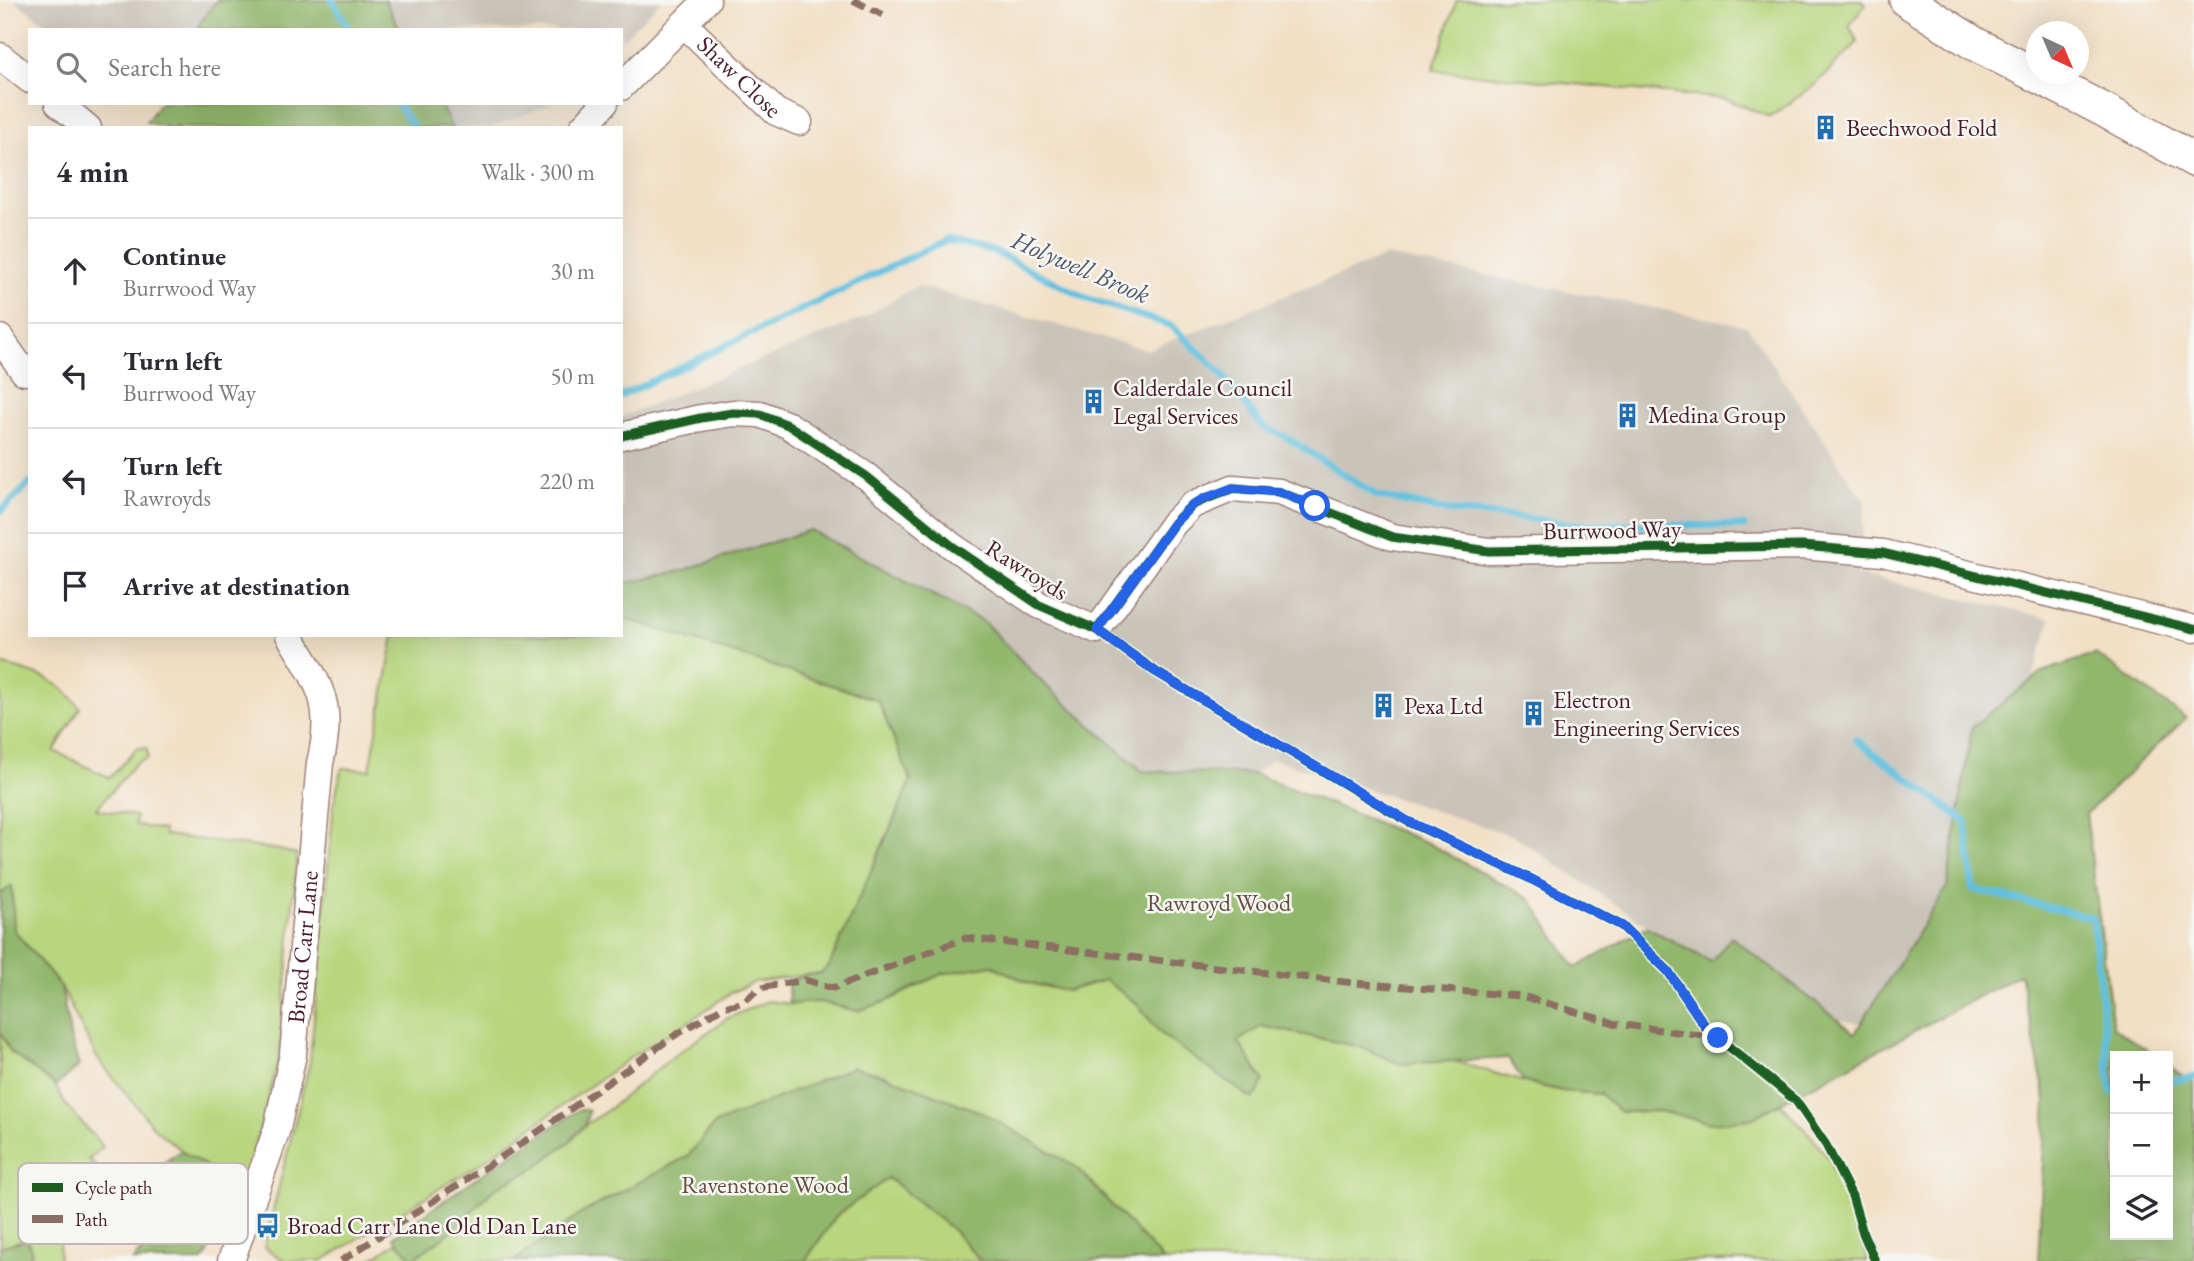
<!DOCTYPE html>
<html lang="en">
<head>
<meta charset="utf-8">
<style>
  :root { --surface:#fff; --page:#f7f7f7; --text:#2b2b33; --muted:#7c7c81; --line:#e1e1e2 }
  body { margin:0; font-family:"EB Garamond",serif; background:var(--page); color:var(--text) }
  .controls { position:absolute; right:21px; bottom:21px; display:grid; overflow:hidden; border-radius:0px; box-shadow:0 7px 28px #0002 }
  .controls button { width:63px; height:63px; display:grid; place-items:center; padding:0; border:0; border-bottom:2px solid var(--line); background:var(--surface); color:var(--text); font:35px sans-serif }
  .compass { position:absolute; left:2026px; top:21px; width:63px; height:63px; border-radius:50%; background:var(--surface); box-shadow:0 7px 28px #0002; rotate:136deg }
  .stop { position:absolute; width:21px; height:21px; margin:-16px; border:5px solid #2563eb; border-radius:50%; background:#fff }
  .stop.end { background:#2563eb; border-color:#fff; box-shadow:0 2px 7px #0008 }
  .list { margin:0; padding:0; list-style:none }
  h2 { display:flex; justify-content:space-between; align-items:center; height:91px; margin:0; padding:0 28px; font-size:30px }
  h2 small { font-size:23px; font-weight:400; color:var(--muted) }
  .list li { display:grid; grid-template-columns:46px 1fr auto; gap:21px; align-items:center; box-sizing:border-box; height:105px; padding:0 28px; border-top:2px solid var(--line) }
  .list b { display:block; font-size:26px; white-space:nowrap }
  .list p { margin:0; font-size:23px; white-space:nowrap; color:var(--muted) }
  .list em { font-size:23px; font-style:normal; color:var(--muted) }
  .icon { flex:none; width:38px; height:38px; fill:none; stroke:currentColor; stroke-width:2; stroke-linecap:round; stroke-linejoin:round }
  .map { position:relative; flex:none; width:2194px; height:1261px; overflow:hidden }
  .search { position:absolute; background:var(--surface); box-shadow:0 7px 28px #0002; left:28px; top:28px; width:595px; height:77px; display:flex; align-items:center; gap:18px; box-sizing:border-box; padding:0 24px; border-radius:0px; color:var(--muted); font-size:26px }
  .panel { position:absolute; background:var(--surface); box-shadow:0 7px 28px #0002; left:28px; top:126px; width:595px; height:511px; border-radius:0px }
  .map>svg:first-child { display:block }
  .industrial { fill:#c9c3b8 }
  .green { fill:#b7d67d; stroke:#807a54; stroke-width:2 }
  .forest { fill:#91b76c; stroke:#6e6b4c; stroke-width:2 }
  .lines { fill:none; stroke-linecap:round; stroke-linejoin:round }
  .stream { stroke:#60c0df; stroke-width:7 }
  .minor-casing { stroke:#9e8078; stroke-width:29 }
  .major-casing { stroke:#9e8078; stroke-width:36 }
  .minor { stroke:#fff; stroke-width:26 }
  .major { stroke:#fff; stroke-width:33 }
  .quiet { stroke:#8d6e63; stroke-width:7; stroke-dasharray:14 7; stroke-linecap:butt }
  .cycleway-casing { stroke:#f6f6f2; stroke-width:13 }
  .cycleway { stroke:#1b5e20; stroke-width:9 }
  .route { stroke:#2563eb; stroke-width:9 }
  .labels { text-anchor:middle; stroke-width:5; stroke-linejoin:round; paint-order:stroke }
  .street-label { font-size:24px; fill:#4a1f2b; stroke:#f6f6f2 }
  .poi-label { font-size:24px; fill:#4a1f2b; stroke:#f6f6f2; text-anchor:start }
  .park-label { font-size:24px; fill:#654d40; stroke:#f6f6f2 }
  .water-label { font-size:26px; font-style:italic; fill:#52576a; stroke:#f6f6f2 }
  .key { fill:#f6f6f2; stroke:#c2b6b6; stroke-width:2 }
  .key-label { font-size:19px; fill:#4a1f2b }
</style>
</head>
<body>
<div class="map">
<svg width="2194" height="1261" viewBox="0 0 2194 1261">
  <rect width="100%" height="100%" fill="#f6f6f2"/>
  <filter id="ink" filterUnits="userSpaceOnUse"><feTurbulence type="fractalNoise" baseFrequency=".0143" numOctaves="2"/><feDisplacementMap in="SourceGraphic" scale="14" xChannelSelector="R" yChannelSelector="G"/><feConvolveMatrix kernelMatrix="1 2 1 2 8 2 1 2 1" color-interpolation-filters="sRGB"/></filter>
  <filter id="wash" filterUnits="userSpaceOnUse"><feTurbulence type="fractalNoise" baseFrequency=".00686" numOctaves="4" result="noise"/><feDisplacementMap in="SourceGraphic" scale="28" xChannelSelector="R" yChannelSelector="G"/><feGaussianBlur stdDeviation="1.57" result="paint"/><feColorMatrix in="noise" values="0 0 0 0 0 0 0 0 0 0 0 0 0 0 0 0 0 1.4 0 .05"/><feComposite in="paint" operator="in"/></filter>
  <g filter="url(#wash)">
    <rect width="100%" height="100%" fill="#f2e0c6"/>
    <g class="industrial">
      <path d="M 14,0 L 662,0 L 621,40 L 621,30 L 54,30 Z"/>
      <path d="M 155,103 L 554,103 L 489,128 L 334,128 L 169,113 Z"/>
      <path d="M 1387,256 L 1747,326 L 1865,502 L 1859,574 L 2051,619 L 1959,916 L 1876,1026 L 1771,1009 L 1514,836 L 1273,759 L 1202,816 L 621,590 L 621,417 L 861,319 L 917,286 L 1147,350 Z"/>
    </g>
    <g class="green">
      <path d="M 1457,0 L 1862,0 L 1866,4 L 1849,26 L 1858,42 L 1816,84 L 1770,117 L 1726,99 L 1433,70 Z"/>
      <path d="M 621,617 L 878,700 L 911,781 L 830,964 L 821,973 L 755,982 L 732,992 L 681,1027 L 637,1053 L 481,1163 L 322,1261 L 285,1261 L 264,1247 L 310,1061 L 334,802 L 342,768 L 370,770 L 394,635 L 621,635 Z"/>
      <path d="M 0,664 C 34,673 59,677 80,708 L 54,751 L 110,778 L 136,748 L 147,748 L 148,758 L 136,763 L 96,809 L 136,816 L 135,825 L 164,830 L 164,835 L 280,850 L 297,855 L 280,1055 L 241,1197 L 156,1130 L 106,1069 L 96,1056 L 61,987 L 14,930 L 12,887 L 0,894 Z"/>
      <path d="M 991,965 L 1028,983 L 1067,991 L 1105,980 L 1136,1003 L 1162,1035 L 1258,1093 L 1263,1080 L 1238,1041 L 1261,1026 L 1361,1047 L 1400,1064 L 1454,1061 L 1524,1082 L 1562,1091 L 1600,1094 L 1621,1112 L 1658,1111 L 1712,1123 L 1751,1119 L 1780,1103 L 1810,1135 L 1829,1159 L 1869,1261 L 1164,1261 L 1076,1167 L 983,1113 L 884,1075 L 715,1124 L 688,1156 L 582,1213 L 514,1261 L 369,1261 L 397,1242 L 414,1258 L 454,1229 L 495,1188 L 530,1171 L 569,1142 L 585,1125 L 609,1109 L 671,1058 L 728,1018 L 768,1001 L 789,1004 L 820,1001 L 857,1011 L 887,1001 L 941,974 Z"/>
      <path d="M 0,1032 L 11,1052 L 56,1086 L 65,1104 L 103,1147 L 89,1159 L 105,1177 L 94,1188 L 85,1177 L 59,1246 L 59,1261 L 26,1261 L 32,1253 L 27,1239 L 0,1247 Z"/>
      <path d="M 888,1178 L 953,1230 L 981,1261 L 805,1261 L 836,1216 Z"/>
    </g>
    <g class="forest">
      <path d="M 217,0 L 385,0 L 400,30 L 198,30 L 200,23 Z"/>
      <path d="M 160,103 L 439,103 L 452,128 L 169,128 L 146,122 Z"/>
      <path d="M 810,530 L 984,622 L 1042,682 L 1142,771 L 1255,774 L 1428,843 L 1530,899 L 1576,968 L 1647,927 L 1711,962 L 1731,937 L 1855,1033 L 1947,887 L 1972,727 L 2042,672 L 2096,654 L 2186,718 L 2086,814 L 2113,1027 L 2156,1056 L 2115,1056 L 2115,1235 L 2168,1235 L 2168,1065 L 2194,1083 L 2194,1261 L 2038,1261 L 2046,1099 L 2020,974 L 1751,1119 L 1712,1123 L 1658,1111 L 1620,1112 L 1600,1094 L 1562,1091 L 1524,1082 L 1508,1058 L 1400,1064 L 1361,1047 L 1262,1026 L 1238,1041 L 1263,1080 L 1258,1093 L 1252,1099 L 1162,1035 L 1136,1003 L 1105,980 L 1067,991 L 1029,983 L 991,965 L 941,974 L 887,1001 L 857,1011 L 820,1002 L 789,1004 L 788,984 L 802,976 L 821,973 L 830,964 L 911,781 L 878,700 L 621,617 L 621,584 L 682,571 Z"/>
      <path d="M 12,886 L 14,930 L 61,987 L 71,1040 L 79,1066 L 56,1086 L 11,1052 L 0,1032 L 0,894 Z"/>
      <path d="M 852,1067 L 884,1075 L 983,1113 L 1076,1167 L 1164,1261 L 981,1261 L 953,1230 L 888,1178 L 836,1216 L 805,1261 L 514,1261 L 582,1213 L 688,1156 L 715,1124 Z"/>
      <path d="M 580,1109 L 589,1111 L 585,1125 L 569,1142 L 530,1171 L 495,1188 L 454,1229 L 413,1259 L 393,1237 L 460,1189 Z"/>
      <path d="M 181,1151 L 213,1170 L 234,1195 L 213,1225 L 208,1253 L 203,1261 L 133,1261 L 161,1227 L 156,1203 L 155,1169 Z"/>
      <path d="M 27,1239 L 32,1253 L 26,1261 L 0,1261 L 0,1247 Z"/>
    </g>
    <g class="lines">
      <g class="stream">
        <path d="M 332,0 L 350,30"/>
        <path d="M 397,103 L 414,128"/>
        <path d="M 621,396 L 946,240 L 997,253 L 1086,298 L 1172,326 L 1219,371 L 1263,427 L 1286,437 L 1377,496 L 1448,511 L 1510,516 L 1570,524 L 1744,526"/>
        <path d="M 0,512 L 30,483"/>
        <path d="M 1855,739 L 1966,822 L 1973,889 L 2093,918 L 2111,1092 L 2115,1091"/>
        <path d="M 2168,1081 L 2194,1077"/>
      </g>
    </g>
  </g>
  <g filter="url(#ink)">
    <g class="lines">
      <defs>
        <g id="minor">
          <path id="s1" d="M 685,25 L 776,112 L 799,122"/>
          <path d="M 0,56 L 30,80"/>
          <path d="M 621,87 L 707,0"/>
          <path d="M 58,103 L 88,128"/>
          <path d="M 582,128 L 605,103"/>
          <path d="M 0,338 L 24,372 L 30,369"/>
          <path d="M 621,436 L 701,418 L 733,413 L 760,414 L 788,425 L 866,476 L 952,546 L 1039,605 L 1097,630 L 1174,523 L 1192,505 L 1233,488 L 1279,492 L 1392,537 L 1489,551 L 1802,546 L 1883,553 L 2194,629"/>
          <path id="s2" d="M 231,1261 L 277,1129 L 293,1054 L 320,763 C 335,702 319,685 289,635"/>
        </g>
        <path id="major" d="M 1906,0 L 1975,44 L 2104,110 L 2194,160"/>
      </defs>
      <use href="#minor" class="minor-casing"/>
      <use href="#major" class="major-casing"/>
      <use href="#minor" class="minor"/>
      <use href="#major" class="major"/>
      <g class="quiet">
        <path d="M 853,0 L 883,15"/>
        <path d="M 341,1261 L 515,1148 L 674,1036 L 723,1007 L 744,1002 L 757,990 L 765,987 L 805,980 L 833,988 L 966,938 L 1354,983 L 1522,996 L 1617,1024 L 1713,1037"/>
      </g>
      <defs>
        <g id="cycleway">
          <path d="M 621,436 L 701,418 L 733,413 L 760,414 L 788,425 L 866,476 L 952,546 L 1039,605 L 1097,630 L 1156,672 L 1407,821 L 1529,878 L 1622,926 L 1668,971 L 1707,1029 L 1796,1101 L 1826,1145 L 1852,1196 L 1863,1233 L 1875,1261"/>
          <path d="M 1097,630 L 1174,523 L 1192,505 L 1233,488 L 1279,492 L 1392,537 L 1489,551 L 1802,546 L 1883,553 L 2194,629"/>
        </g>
      </defs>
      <use href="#cycleway" class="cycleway-casing"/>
      <use href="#cycleway" class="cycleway"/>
    </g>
  </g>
  <g class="lines" filter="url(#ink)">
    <path class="route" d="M 1315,506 L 1279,492 L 1233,488 L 1205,498 L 1192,505 L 1174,523 L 1097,630 L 1156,672 L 1408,821 L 1529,878 L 1622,926 L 1668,971 L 1707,1029 L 1718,1038"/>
  </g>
  <defs>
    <symbol id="building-bare" viewBox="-9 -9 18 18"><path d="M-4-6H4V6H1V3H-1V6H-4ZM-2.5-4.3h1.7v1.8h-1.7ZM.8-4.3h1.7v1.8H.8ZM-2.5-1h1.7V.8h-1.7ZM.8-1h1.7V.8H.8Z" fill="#1f6fb2" stroke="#f6f6f2" stroke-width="2.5" paint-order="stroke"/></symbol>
    <symbol id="bus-bare" viewBox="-9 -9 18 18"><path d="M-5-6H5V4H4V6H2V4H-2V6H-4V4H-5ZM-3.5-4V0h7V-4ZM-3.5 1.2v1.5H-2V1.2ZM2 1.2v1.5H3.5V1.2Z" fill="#1f6fb2" stroke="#f6f6f2" stroke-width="2.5" paint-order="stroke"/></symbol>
  </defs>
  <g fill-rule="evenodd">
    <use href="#building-bare" x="1808" y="110" width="35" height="35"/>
    <use href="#building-bare" x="1076" y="384" width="35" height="35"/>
    <use href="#building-bare" x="1610" y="398" width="35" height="35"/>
    <use href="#building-bare" x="1366" y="688" width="35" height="35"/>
    <use href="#building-bare" x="1516" y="696" width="35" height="35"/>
    <use href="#bus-bare" x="250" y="1208" width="35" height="35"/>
  </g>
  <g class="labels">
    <g class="street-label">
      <text dy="8" stroke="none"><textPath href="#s1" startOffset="75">Shaw Close</textPath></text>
      <text transform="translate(1612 530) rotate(-1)" y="8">Burrwood Way</text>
      <text transform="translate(1027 570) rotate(32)" y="8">Rawroyds</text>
      <text dy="8" stroke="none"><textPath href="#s2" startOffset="324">Broad Carr Lane</textPath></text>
    </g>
    <g class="poi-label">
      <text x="1846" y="136">Beechwood Fold</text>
      <text x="1113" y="396">Calderdale Council<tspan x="1113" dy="28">Legal Services</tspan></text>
      <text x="1648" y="423">Medina Group</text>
      <text x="1553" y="708">Electron<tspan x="1553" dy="28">Engineering Services</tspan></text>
      <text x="1404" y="714">Pexa Ltd</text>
      <text x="287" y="1234">Broad Carr Lane Old Dan Lane</text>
    </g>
    <g class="park-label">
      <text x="1219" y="911">Rawroyd Wood</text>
      <text x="765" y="1193">Ravenstone Wood</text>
    </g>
    <g class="water-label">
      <text transform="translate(1081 267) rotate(23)" y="9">Holywell Brook</text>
    </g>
  </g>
  <rect x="18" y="1163" width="230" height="81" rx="10" class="key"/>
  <rect x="32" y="1183" width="31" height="9" fill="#1b5e20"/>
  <rect x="32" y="1215" width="31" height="8" fill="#8d6e63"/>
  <g class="key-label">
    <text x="75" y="1194">Cycle path</text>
    <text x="75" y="1226">Path</text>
  </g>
</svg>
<div class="controls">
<button>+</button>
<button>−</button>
<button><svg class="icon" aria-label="layers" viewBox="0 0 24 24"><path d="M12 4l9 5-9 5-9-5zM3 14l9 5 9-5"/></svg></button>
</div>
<svg class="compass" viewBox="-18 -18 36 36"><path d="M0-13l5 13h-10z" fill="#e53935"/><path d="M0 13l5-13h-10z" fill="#7c7c81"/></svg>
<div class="stop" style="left:1315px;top:506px"></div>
<div class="stop end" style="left:1718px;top:1038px"></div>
<div class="search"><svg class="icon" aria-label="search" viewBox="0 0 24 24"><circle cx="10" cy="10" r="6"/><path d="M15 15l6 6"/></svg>Search here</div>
<section class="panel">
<h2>4 min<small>Walk · 300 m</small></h2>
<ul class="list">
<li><svg class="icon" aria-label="ahead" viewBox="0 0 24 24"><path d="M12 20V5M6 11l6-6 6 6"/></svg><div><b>Continue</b><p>Burrwood Way</p></div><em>30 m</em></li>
<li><svg class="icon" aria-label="left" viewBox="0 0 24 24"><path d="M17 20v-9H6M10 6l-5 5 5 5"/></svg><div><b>Turn left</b><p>Burrwood Way</p></div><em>50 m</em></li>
<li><svg class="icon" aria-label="left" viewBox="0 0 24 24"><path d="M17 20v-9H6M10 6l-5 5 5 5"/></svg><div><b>Turn left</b><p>Rawroyds</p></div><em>220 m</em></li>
<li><svg class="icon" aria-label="arrive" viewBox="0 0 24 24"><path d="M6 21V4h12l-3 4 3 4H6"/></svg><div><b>Arrive at destination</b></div></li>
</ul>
</section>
</div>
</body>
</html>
